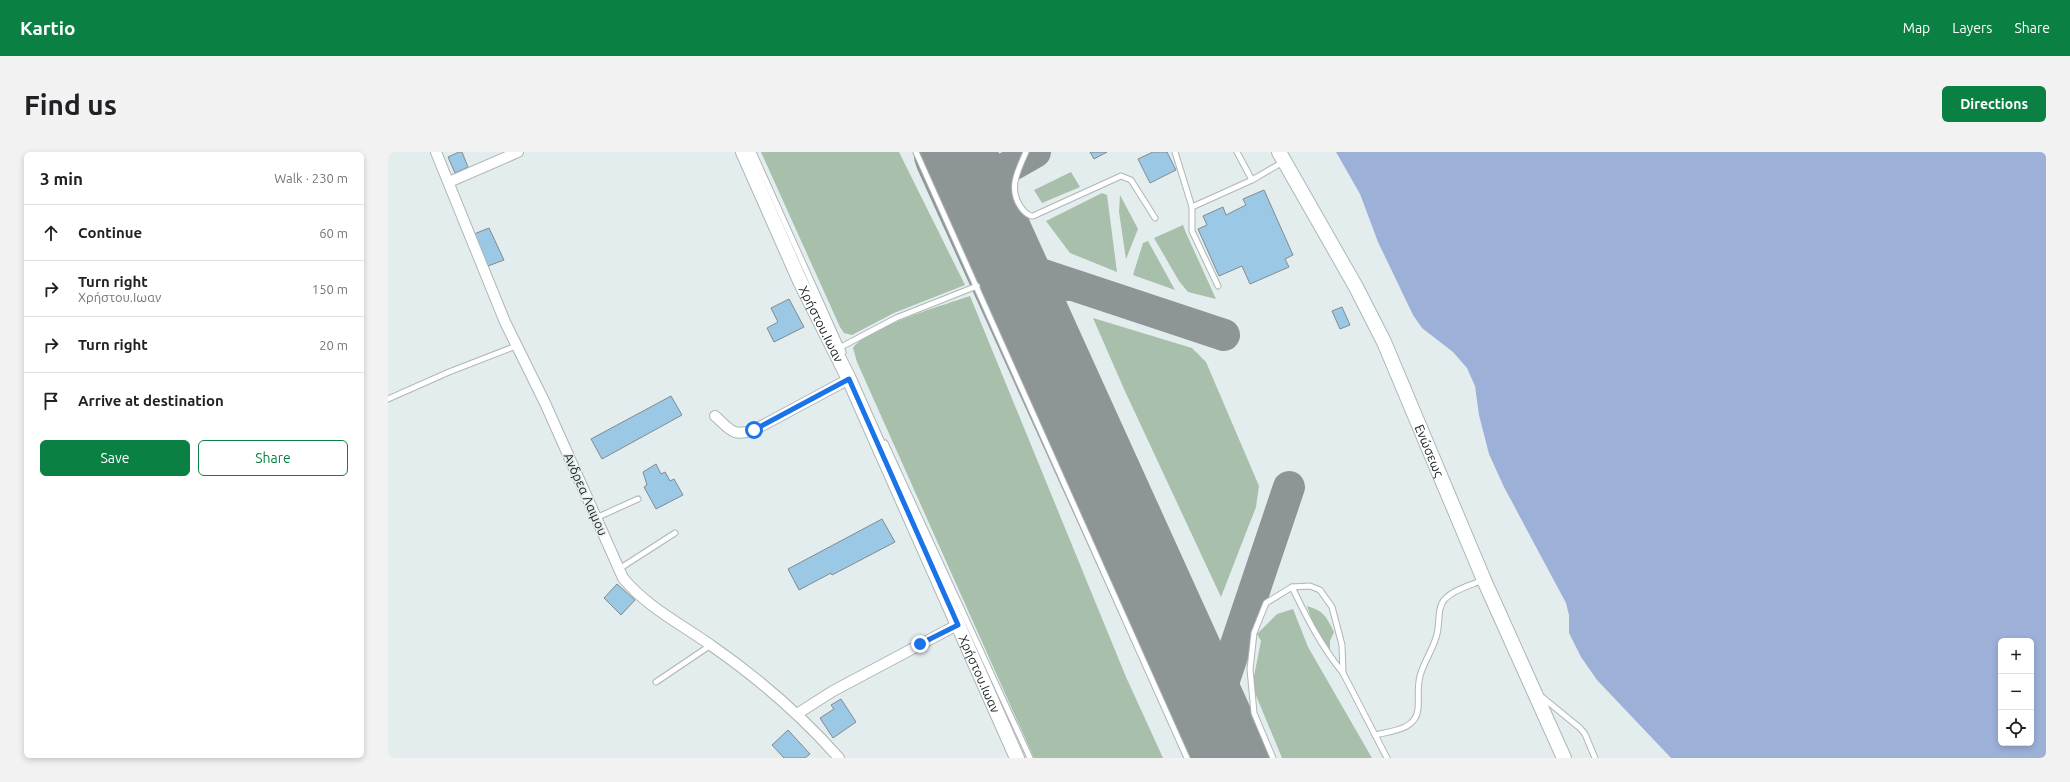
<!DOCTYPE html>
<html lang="en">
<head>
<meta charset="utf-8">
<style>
  :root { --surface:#fff; --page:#f2f2f2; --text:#202124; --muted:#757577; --line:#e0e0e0; --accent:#0b8043 }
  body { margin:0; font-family:Ubuntu,sans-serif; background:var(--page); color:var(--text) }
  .controls { position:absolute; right:12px; bottom:12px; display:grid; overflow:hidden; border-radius:6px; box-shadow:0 2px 6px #0003 }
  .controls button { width:36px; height:36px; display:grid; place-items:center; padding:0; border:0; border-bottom:1px solid var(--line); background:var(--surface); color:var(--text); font:20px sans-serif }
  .stop { position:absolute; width:12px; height:12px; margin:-9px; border:3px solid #1a73e8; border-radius:50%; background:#fff }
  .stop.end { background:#1a73e8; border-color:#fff; box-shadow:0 1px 4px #0008 }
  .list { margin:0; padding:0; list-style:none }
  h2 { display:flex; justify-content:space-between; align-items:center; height:52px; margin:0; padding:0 16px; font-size:17px }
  h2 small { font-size:13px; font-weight:400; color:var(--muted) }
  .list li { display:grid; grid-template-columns:26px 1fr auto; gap:12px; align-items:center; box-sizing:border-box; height:56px; padding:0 16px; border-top:1px solid var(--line) }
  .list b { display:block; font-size:15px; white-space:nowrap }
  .list p { margin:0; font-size:13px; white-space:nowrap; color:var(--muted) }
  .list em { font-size:13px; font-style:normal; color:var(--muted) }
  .actions { display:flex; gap:8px; padding:12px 16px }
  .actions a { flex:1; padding:9px 0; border:1px solid var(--accent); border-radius:6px; text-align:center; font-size:14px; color:var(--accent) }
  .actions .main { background:var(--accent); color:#fff }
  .icon { flex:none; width:22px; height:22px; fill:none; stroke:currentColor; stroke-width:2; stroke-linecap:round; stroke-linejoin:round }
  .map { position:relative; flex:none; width:1658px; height:606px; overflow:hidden; border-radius:6px }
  header { display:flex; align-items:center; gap:24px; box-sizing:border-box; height:56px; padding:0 20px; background:var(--accent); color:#fff }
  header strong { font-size:19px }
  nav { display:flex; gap:22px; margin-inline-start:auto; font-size:14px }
  .intro { display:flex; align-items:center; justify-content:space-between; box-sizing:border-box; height:96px; padding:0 24px }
  h1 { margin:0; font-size:28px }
  .button { padding:10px 18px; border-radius:6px; background:var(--accent); color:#fff; font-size:14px; font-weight:700 }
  main { display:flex; gap:24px; padding:0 24px }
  aside { flex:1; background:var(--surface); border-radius:6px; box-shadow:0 2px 6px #0003 }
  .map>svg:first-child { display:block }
  .green { fill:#a7bfab }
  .water { fill:#9cb0d8; fill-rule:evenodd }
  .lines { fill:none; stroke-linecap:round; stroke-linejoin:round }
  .taxiway { stroke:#8e9596; stroke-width:32 }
  .runway { stroke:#8e9596; stroke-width:81 }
  .building { fill:#9bc8e4; stroke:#848a8e }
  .lane-casing { stroke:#adb6b7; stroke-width:7 }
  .street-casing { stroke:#adb6b7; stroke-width:12 }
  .secondary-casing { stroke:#adb6b7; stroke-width:16 }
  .lane { stroke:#fff; stroke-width:5 }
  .street { stroke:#fff; stroke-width:10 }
  .secondary { stroke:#fff; stroke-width:14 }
  .route { stroke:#1a73e8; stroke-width:5 }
  .labels { text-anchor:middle; stroke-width:3; stroke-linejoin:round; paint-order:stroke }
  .street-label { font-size:13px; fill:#1a1d1e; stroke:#e4edee }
</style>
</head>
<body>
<header>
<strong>Kartio</strong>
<nav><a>Map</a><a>Layers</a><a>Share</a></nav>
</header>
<div class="intro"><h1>Find us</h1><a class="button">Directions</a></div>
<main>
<aside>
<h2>3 min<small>Walk · 230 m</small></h2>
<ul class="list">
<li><svg class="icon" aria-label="ahead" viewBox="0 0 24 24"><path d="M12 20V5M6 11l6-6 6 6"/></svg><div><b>Continue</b></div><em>60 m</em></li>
<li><svg class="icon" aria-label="right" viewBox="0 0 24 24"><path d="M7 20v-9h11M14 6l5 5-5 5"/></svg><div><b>Turn right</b><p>Χρήστου.Ιωαν</p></div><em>150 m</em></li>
<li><svg class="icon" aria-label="right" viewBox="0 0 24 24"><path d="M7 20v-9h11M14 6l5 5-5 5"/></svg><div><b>Turn right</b></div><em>20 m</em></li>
<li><svg class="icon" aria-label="arrive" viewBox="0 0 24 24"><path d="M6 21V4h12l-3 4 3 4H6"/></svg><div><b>Arrive at destination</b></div></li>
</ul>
<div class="actions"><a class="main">Save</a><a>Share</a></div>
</aside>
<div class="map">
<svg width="1658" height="606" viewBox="0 0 1658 606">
  <rect width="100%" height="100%" fill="#e4edee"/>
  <g class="green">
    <path d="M 373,0 L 511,0 L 577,133 L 506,161 L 464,183 L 456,181 L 452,175 Z"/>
    <path d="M 683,20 L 692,35 L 654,51 L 646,38 Z"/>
    <path d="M 714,41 L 719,43 L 729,120 L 682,101 L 658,69 Z"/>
    <path d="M 732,43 L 750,77 L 738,107 L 731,60 Z"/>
    <path d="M 795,73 L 798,81 L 828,147 L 800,140 L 791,129 L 766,86 Z"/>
    <path d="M 760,89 L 787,138 L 745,123 L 755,91 Z"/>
    <path d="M 582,144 L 738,525 L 775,606 L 646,606 L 469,210 L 465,196 C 480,175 556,153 582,144 Z"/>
    <path d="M 705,166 L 804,196 L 818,210 L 871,334 L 868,355 L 833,445 L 736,237 Z"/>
    <path d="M 919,454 C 936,459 938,464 946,480 L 942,489 L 942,504 L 924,469 Z"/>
    <path d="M 905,457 L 920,495 L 984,606 L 894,606 L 867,541 L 865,529 L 873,489 L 869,482 L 889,462 Z"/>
  </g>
  <path class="water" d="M 948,0 L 1658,0 L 1658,606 L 1283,606 L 1209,528 L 1193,505 L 1181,481 L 1181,463 L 1178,451 L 1116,335 L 1101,302 L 1091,263 L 1087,234 L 1079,216 L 1065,200 L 1034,176 L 1025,163 L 990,90 L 972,42 ZM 1613,489 L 1643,489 L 1643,591 L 1613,591 Z"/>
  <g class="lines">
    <g class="taxiway">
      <path d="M 573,16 C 601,33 622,13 647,0"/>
      <path d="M 606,89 L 625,111 L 646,120 L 836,183"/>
      <path d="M 639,162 C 646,139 655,129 680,133"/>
      <path d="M 793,502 C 811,528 832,527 846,498"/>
      <path d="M 826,574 L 831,543 L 901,335"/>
    </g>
    <path class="runway" d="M 566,0 L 841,606"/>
  </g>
  <g class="building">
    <path d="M 71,0 L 74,0 L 80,15 L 67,21 L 60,5 Z"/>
    <path d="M 702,0 L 719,0 L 706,7 Z"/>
    <path d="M 765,0 L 779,0 L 788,18 L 762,31 L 750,7 Z"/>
    <path d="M 876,38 L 905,103 L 897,107 L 901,115 L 862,132 L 854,114 L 831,124 L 810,77 L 819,73 L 815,64 L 835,55 L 838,63 L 858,53 L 855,47 Z"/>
    <path d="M 101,76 L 116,108 L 100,114 L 86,82 Z"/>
    <path d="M 401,147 L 416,175 L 386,190 L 379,176 L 390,170 L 383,156 Z"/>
    <path d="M 954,155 L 962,173 L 952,177 L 944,159 Z"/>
    <path d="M 283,244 L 294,263 L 214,307 L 203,287 Z"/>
    <path d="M 268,312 L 273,322 L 277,320 L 282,329 L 286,327 L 295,343 L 268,357 L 256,335 L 259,333 L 255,320 Z"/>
    <path d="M 494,367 L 507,390 L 444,423 L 443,421 L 411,438 L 400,417 Z"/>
    <path d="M 229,432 L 247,448 L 233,463 L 216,446 Z"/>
    <path d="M 453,547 L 468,570 L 445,586 L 432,566 L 446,557 L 443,553 Z"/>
    <path d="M 400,578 L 422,602 L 417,606 L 396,606 L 384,593 Z"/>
  </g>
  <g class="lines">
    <defs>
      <g id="lane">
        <path d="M 365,0 L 455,200"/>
        <path d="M 528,0 L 799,606"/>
        <path d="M 638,0 C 629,20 619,39 635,58 C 638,61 640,64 645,64 L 733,24 L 743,28 L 767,66"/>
        <path d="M 787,0 L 804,55 L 864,28 L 895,10"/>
        <path d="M 849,0 L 864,28"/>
        <path d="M 804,55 L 804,79 L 830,134"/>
        <path d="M 453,195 L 508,166 L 589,134"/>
        <path d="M 0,247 L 61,220 L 128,194"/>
        <path d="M 497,291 L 642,606"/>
        <path d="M 210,365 L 250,347"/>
        <path d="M 231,417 L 287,381"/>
        <path d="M 904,435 C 919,466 933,494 955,521"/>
        <path d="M 268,530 L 323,493"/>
        <path d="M 1154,545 L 1192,576 L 1197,582 L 1207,606"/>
        <path d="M 987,583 C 1003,579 1028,578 1030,557 C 1031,545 1029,535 1032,524 C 1036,509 1046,496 1049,482 C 1052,471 1049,455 1057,447 C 1066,437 1084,433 1095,428"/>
        <path d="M 885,606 L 866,561 L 862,517 L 866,481 L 878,451 L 904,435 L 922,434 L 932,438 L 944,455 L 954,493 L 955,521 L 999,606"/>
      </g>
      <g id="street">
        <path d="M 48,0 L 117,170 L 157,251 L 235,426 C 259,455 293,472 324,494 C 370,526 413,563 451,606"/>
        <path d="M 61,30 L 130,0"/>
        <path d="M 327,264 C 343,278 344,285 366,278 L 461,227"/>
        <path d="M 409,562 L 445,539 L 569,473"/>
      </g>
      <g id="secondary">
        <path id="s1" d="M 355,0 L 412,129 L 461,227 L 629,606"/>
        <path id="s2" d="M 891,0 L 968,135 L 996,190 L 1096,428 L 1176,606"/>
      </g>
    </defs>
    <use href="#lane" class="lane-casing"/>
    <use href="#street" class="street-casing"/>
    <use href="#secondary" class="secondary-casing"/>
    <use href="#lane" class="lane"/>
    <use href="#street" class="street"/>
    <use href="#secondary" class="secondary"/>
  </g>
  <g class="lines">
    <path class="route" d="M 366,278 L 461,227 L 570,473 L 532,492"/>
  </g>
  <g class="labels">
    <g class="street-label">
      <text dy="5" stroke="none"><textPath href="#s1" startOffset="189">Χρήστου.Ιωαν</textPath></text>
      <text dy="5" stroke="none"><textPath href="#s2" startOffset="335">Ενώσεως</textPath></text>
      <text transform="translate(198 342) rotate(66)" y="5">Ανδρεα Λαιμου</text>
      <text dy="5" stroke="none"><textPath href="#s1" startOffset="573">Χρήστου.Ιωαν</textPath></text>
    </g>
  </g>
</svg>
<div class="controls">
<button>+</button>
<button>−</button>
<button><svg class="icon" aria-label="locate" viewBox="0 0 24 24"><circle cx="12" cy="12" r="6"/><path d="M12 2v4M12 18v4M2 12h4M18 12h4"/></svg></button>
</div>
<div class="stop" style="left:366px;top:278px"></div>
<div class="stop end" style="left:532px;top:492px"></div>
</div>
</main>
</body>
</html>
